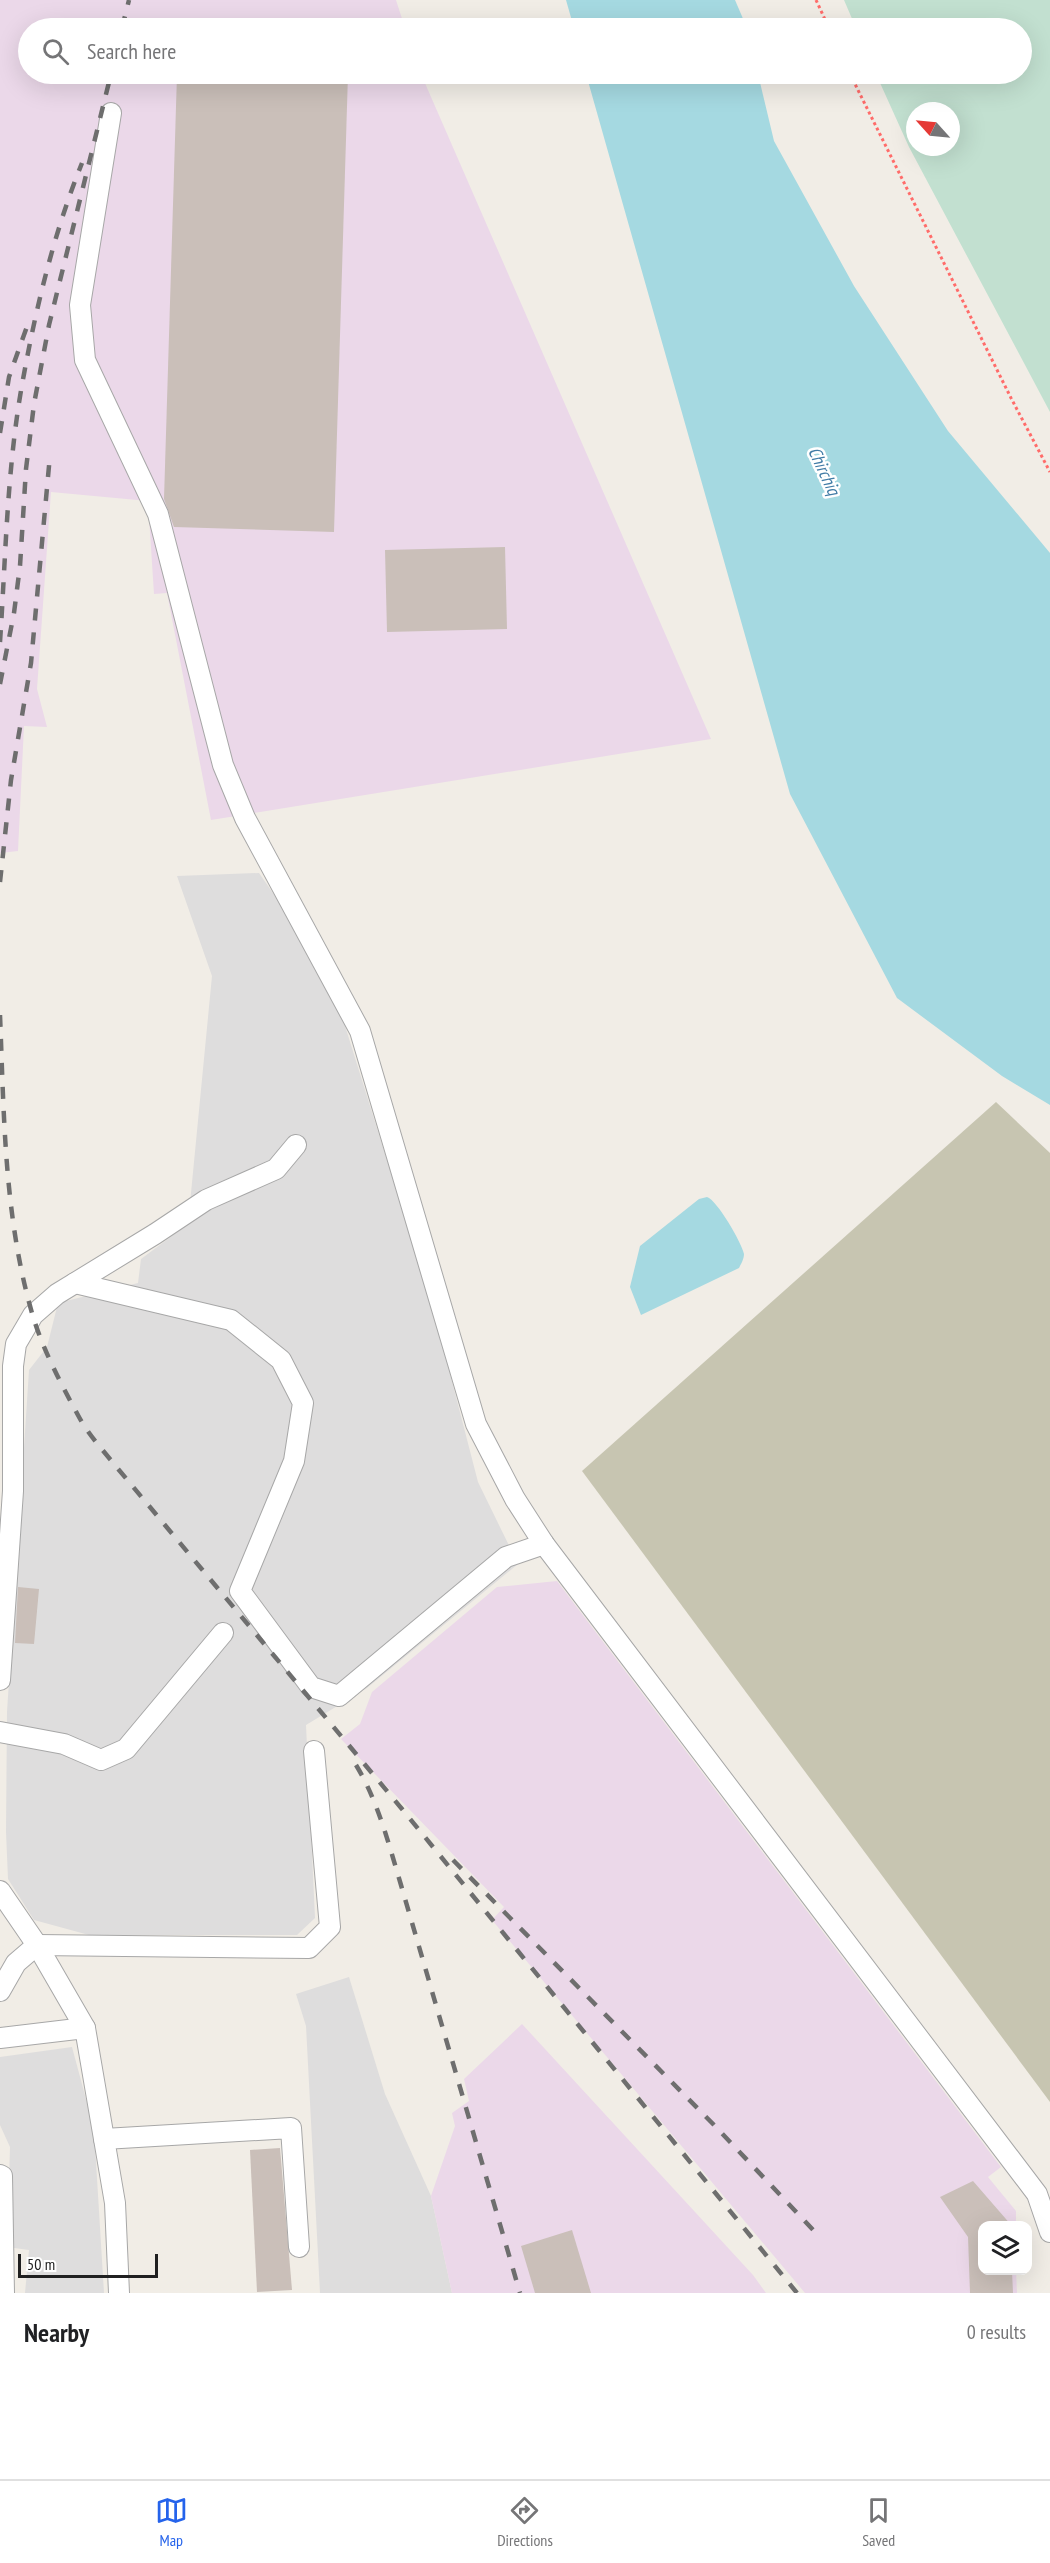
<!DOCTYPE html>
<html lang="en">
<head>
<meta charset="utf-8">
<style>
  :root { --surface:#fff; --page:#f2f2f2; --text:#202124; --muted:#757577; --line:#e0e0e0; --accent:#2563eb }
  body { margin:0; font-family:"PT Sans Narrow",sans-serif; background:var(--page); color:var(--text) }
  .controls { position:absolute; right:18px; bottom:18px; display:grid; overflow:hidden; border-radius:12px; box-shadow:0 6px 24px #0002 }
  .controls button { width:54px; height:54px; display:grid; place-items:center; padding:0; border:0; border-bottom:2px solid var(--line); background:var(--surface); color:var(--text); font:30px sans-serif }
  .compass { position:absolute; left:906px; top:102px; width:54px; height:54px; border-radius:50%; background:var(--surface); box-shadow:0 6px 24px #0002; rotate:297deg }
  .scale { position:absolute; left:18px; bottom:15px; width:140px; box-sizing:border-box; padding-left:6px; border:3px solid #202020; border-top:0; font-size:16px; line-height:21px; white-space:nowrap; color:#202020; -webkit-text-stroke:4px #fff; paint-order:stroke }
  .list { margin:0; padding:0; list-style:none }
  h2 { display:flex; justify-content:space-between; align-items:center; height:78px; margin:0; padding:0 24px; font-size:26px }
  h2 small { font-size:20px; font-weight:400; color:var(--muted) }
  .icon { flex:none; width:33px; height:33px; fill:none; stroke:currentColor; stroke-width:2; stroke-linecap:round; stroke-linejoin:round }
  .map { position:relative; flex:none; width:1050px; height:2293px; overflow:hidden }
  .search { position:absolute; background:var(--surface); box-shadow:0 6px 24px #0002; left:18px; right:18px; top:18px; height:66px; display:flex; align-items:center; gap:15px; box-sizing:border-box; padding:0 21px; border-radius:33px; color:var(--muted); font-size:22px }
  .sheet { height:186px; background:var(--surface) }
  nav { display:flex; justify-content:space-around; align-items:center; box-sizing:border-box; height:84px; border-top:2px solid var(--line); background:var(--surface); font-size:16px; color:var(--muted) }
  nav a { display:grid; justify-items:center; gap:3px }
  nav .on { color:var(--accent) }
  .map>svg:first-child { display:block }
  .residential { fill:#dedddd }
  .industrial { fill:#ebd8e9 }
  .construction { fill:#c7c5b1 }
  .wetland { fill:#c2e0d0; fill-rule:evenodd }
  .water { fill:#a5d9e1 }
  .building { fill:#cabfb9 }
  .lines { fill:none; stroke-linecap:round; stroke-linejoin:round }
  .minor-casing { stroke:#a7a7a7; stroke-width:22 }
  .path { stroke:#ff6c6a; stroke-width:3; stroke-dasharray:3 3; stroke-linecap:butt }
  .minor { stroke:#fff; stroke-width:20 }
  .rail { stroke:#6e6e6e; stroke-width:4.5; stroke-dasharray:12 12; stroke-linecap:butt }
  .labels { text-anchor:middle; stroke-width:5; stroke-linejoin:round; paint-order:stroke }
  .water-label { font-size:18px; font-style:italic; fill:#417ca6; stroke:#fff }
</style>
</head>
<body>
<div class="map">
<svg width="1050" height="2293" viewBox="0 0 1050 2293">
  <rect width="100%" height="100%" fill="#f1ede6"/>
  <g class="residential">
    <path d="M 259,873 L 287,913 L 341,1013 L 432,1304 L 478,1482 L 518,1564 L 367,1688 L 306,1725 L 315,1918 L 297,1935 L 89,1935 L 34,1920 L 8,1879 L 6,1832 L 7,1712 L 29,1370 L 47,1347 L 58,1303 L 138,1283 L 141,1259 L 188,1224 L 212,976 L 177,876 Z"/>
    <path d="M 349,1977 L 385,2094 L 431,2196 L 452,2293 L 320,2293 L 306,2026 L 296,1994 Z"/>
    <path d="M 72,2047 L 94,2129 L 104,2293 L 25,2293 L 29,2250 L 7,2247 L 10,2147 L 0,2125 L 0,2057 Z"/>
  </g>
  <g class="industrial">
    <path d="M 0,0 L 396,0 L 405,28 L 28,28 L 28,74 L 421,74 L 711,739 L 211,820 L 167,593 L 154,594 L 148,501 L 51,492 L 37,689 L 47,727 L 24,726 L 18,851 L 0,853 Z"/>
    <path d="M 557,1581 L 1001,2167 L 988,2177 L 1016,2211 L 1016,2225 L 982,2226 L 982,2270 L 1016,2271 L 1017,2293 L 805,2293 L 492,1920 L 504,1907 L 341,1739 L 360,1724 L 372,1692 L 497,1587 Z"/>
    <path d="M 522,2024 L 753,2275 L 766,2293 L 452,2293 L 431,2196 L 455,2126 L 452,2113 L 469,2101 L 464,2079 Z"/>
  </g>
  <path class="construction" d="M 996,1102 L 1050,1153 L 1050,2102 L 582,1471 Z"/>
  <path class="wetland" d="M 844,0 L 1050,0 L 1050,412 L 909,147 L 876,74 L 1022,74 L 1022,28 L 856,28 ZM 915,111 L 951,111 L 951,147 L 915,147 Z"/>
  <g class="water">
    <path d="M 566,0 L 735,0 L 747,28 L 574,28 Z"/>
    <path d="M 586,74 L 758,74 L 774,141 L 854,286 L 948,431 L 1050,553 L 1050,1105 L 1002,1076 L 897,998 L 790,794 Z"/>
    <path d="M 707,1197 C 717,1200 742,1243 744,1254 C 744,1259 741,1264 739,1268 L 641,1315 L 630,1287 L 640,1246 L 699,1199 Z"/>
  </g>
  <g class="building">
    <path d="M 177,74 L 348,74 L 334,532 L 174,527 L 164,499 Z"/>
    <path d="M 505,547 L 507,629 L 387,632 L 385,550 Z"/>
    <path d="M 18,1587 L 39,1589 L 34,1644 L 15,1643 Z"/>
    <path d="M 280,2148 L 292,2290 L 257,2292 L 250,2150 Z"/>
    <path d="M 973,2181 L 1012,2226 L 982,2226 L 982,2271 L 1012,2271 L 1013,2293 L 970,2293 L 968,2237 L 940,2197 Z"/>
    <path d="M 572,2230 L 591,2293 L 535,2293 L 521,2246 Z"/>
  </g>
  <g class="lines">
    <defs>
      <g id="minor">
        <path d="M 111,113 L 80,305 L 85,360 L 158,514 L 223,765 L 245,818 L 360,1031 L 476,1424 L 515,1499 L 544,1544 L 1037,2194 L 1050,2232"/>
        <path d="M 75,1283 L 231,1320 L 281,1360 L 303,1403 L 294,1461 L 240,1591 L 311,1687 L 339,1696 L 506,1557 L 544,1544"/>
        <path d="M 0,1680 L 13,1491 L 13,1366 L 16,1344 L 33,1315 L 57,1294 L 155,1234 L 206,1200 L 276,1169 L 296,1145"/>
        <path d="M 0,1732 L 64,1744 L 101,1760 L 126,1749 L 223,1633"/>
        <path d="M 0,1891 L 37,1945 L 85,2028 L 115,2203 L 119,2293"/>
        <path d="M 0,1991 L 16,1963 L 37,1945 L 309,1948 L 330,1927 L 314,1751"/>
        <path d="M 0,2038 L 85,2028"/>
        <path d="M 104,2139 L 291,2128 L 299,2247"/>
        <path d="M 0,2175 L 2,2176 L 4,2293"/>
      </g>
    </defs>
    <use href="#minor" class="minor-casing"/>
    <g class="path">
      <path d="M 816,0 L 829,28"/>
      <path d="M 850,74 L 1011,398 L 1050,472"/>
    </g>
    <use href="#minor" class="minor"/>
    <g class="rail">
      <path d="M 122,28 L 129,0"/>
      <path d="M 0,433 L 9,377 L 30,318"/>
      <path d="M 0,642 C 6,553 7,462 24,374 C 37,303 55,230 82,163"/>
      <path d="M 0,684 L 14,613 L 20,566 L 26,469 L 34,404 L 49,325 L 111,74"/>
      <path d="M 0,882 L 11,780 L 31,663 L 50,455"/>
      <path d="M 0,1015 C 4,1114 4,1216 32,1313 C 42,1348 61,1384 79,1417 C 88,1434 102,1449 114,1464 L 402,1809 L 797,2293"/>
      <path d="M 356,1765 C 378,1801 389,1845 401,1885 L 520,2293"/>
      <path d="M 453,1860 L 715,2126 L 817,2234"/>
    </g>
  </g>
  <g class="labels">
    <g class="water-label">
      <text transform="translate(824 471) rotate(65)" y="6">Chirchiq</text>
    </g>
  </g>
</svg>
<div class="controls">
<button><svg class="icon" aria-label="layers" viewBox="0 0 24 24"><path d="M12 4l9 5-9 5-9-5zM3 14l9 5 9-5"/></svg></button>
</div>
<svg class="compass" viewBox="-18 -18 36 36"><path d="M0-13l5 13h-10z" fill="#e53935"/><path d="M0 13l5-13h-10z" fill="#757577"/></svg>
<div class="scale">50 m</div>
<div class="search"><svg class="icon" aria-label="search" viewBox="0 0 24 24"><circle cx="10" cy="10" r="6"/><path d="M15 15l6 6"/></svg>Search here</div>
</div>
<section class="sheet">
<h2>Nearby<small>0 results</small></h2>
<ul class="list">
</ul>
</section>
<nav>
<a class="on"><svg class="icon" aria-label="map" viewBox="0 0 24 24"><path d="M3 6l6-2 6 2 6-2v14l-6 2-6-2-6 2zM9 4v14M15 6v14"/></svg>Map</a>
<a><svg class="icon" aria-label="directions" viewBox="0 0 24 24"><path d="M12 3l9 9-9 9-9-9zM9 14v-3h6M13 9l2 2-2 2"/></svg>Directions</a>
<a><svg class="icon" aria-label="saved" viewBox="0 0 24 24"><path d="M7 4h10v16l-5-4-5 4z"/></svg>Saved</a>
</nav>
</body>
</html>
